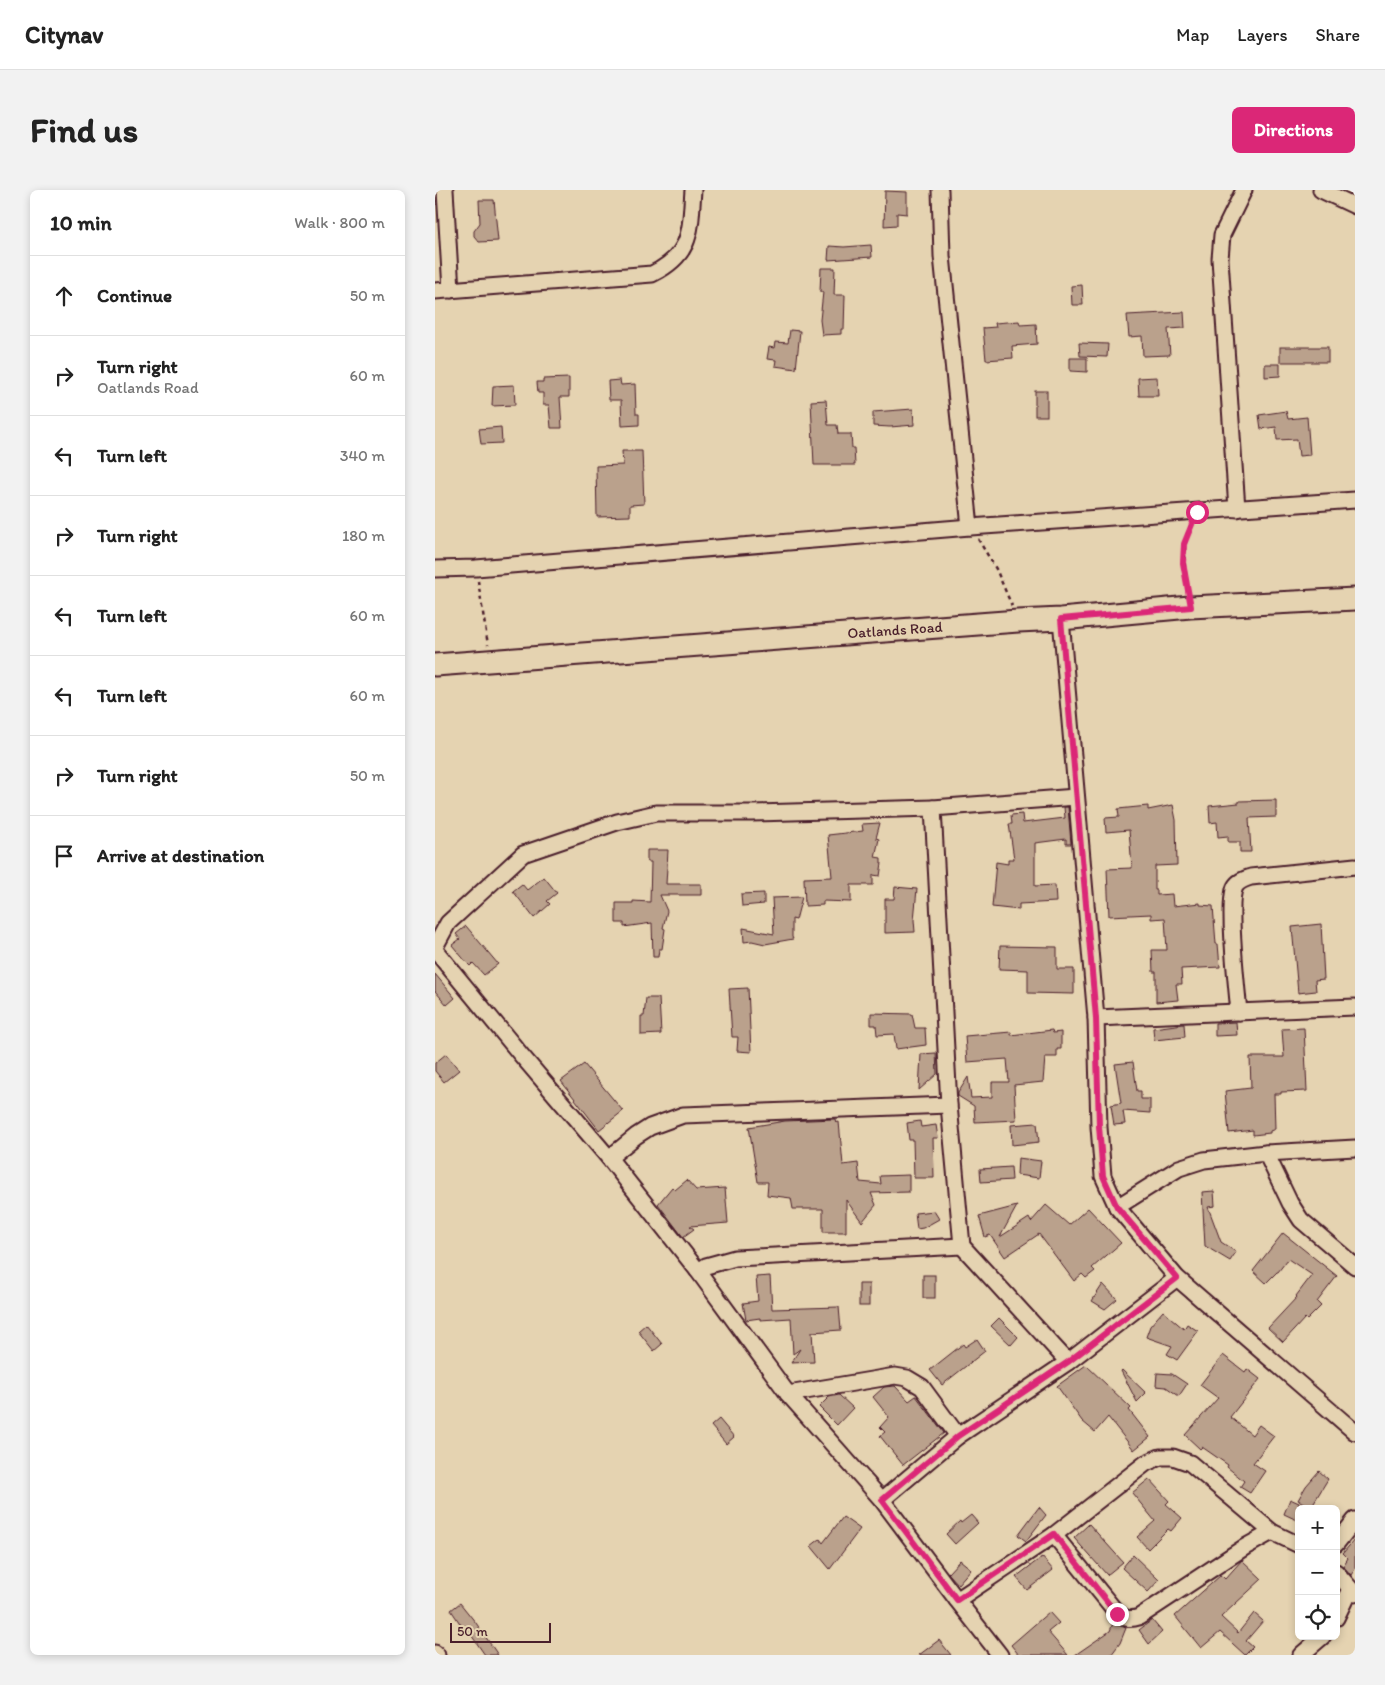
<!DOCTYPE html>
<html lang="en">
<head>
<meta charset="utf-8">
<style>
  :root { --surface:#fff; --page:#f2f2f2; --text:#222; --muted:#767676; --line:#e0e0e0; --accent:#db2777 }
  body { margin:0; font-family:Itim,sans-serif; background:var(--page); color:var(--text) }
  .controls { position:absolute; right:15px; bottom:15px; display:grid; overflow:hidden; border-radius:8px; box-shadow:0 2px 8px #0003 }
  .controls button { width:45px; height:45px; display:grid; place-items:center; padding:0; border:0; border-bottom:1px solid var(--line); background:var(--surface); color:var(--text); font:25px sans-serif }
  .scale { position:absolute; left:15px; bottom:12px; width:101px; box-sizing:border-box; padding-left:5px; border:2px solid #4a1f2b; border-top:0; font-size:14px; line-height:18px; white-space:nowrap; color:#4a1f2b; -webkit-text-stroke:4px #e5d3b1; paint-order:stroke }
  .stop { position:absolute; width:15px; height:15px; margin:-11px; border:4px solid #db2777; border-radius:50%; background:#fff }
  .stop.end { background:#db2777; border-color:#fff; box-shadow:0 1px 5px #0008 }
  .list { margin:0; padding:0; list-style:none }
  h2 { display:flex; justify-content:space-between; align-items:center; height:65px; margin:0; padding:0 20px; font-size:21px }
  h2 small { font-size:16px; font-weight:400; color:var(--muted) }
  .list li { display:grid; grid-template-columns:32px 1fr auto; gap:15px; align-items:center; box-sizing:border-box; height:80px; padding:0 20px; border-top:1px solid var(--line) }
  .list b { display:block; font-size:19px; white-space:nowrap }
  .list p { margin:0; font-size:16px; white-space:nowrap; color:var(--muted) }
  .list em { font-size:16px; font-style:normal; color:var(--muted) }
  .icon { flex:none; width:28px; height:28px; fill:none; stroke:currentColor; stroke-width:2; stroke-linecap:round; stroke-linejoin:round }
  .map { position:relative; flex:none; width:920px; height:1465px; overflow:hidden; border-radius:8px }
  header { display:flex; align-items:center; gap:30px; box-sizing:border-box; height:70px; padding:0 25px; background:var(--surface); border-bottom:1px solid var(--line) }
  header strong { font-size:24px }
  nav { display:flex; gap:28px; margin-inline-start:auto; font-size:18px }
  .intro { display:flex; align-items:center; justify-content:space-between; box-sizing:border-box; height:120px; padding:0 30px }
  h1 { margin:0; font-size:35px }
  .button { padding:12px 22px; border-radius:8px; background:var(--accent); color:#fff; font-size:18px; font-weight:700 }
  main { display:flex; gap:30px; padding:0 30px }
  aside { flex:1; background:var(--surface); border-radius:8px; box-shadow:0 2px 8px #0003 }
  .map>svg:first-child { display:block }
  .building { fill:#baa18c; stroke:#4a1f2b }
  .lines { fill:none; stroke-linecap:round; stroke-linejoin:round }
  .street-casing { stroke:#4a1f2b; stroke-width:19 }
  .secondary-casing { stroke:#4a1f2b; stroke-width:25 }
  .path { stroke:#4a1f2b; stroke-width:2.5; stroke-dasharray:4 4; stroke-linecap:butt }
  .street { stroke:#e5d3b1; stroke-width:15 }
  .secondary { stroke:#e5d3b1; stroke-width:21 }
  .route { stroke:#db2777; stroke-width:6 }
  .labels { text-anchor:middle; stroke-width:5; stroke-linejoin:round; paint-order:stroke }
  .street-label { font-size:15px; fill:#4a1f2b; stroke:#e5d3b1 }
</style>
</head>
<body>
<header>
<strong>Citynav</strong>
<nav><a>Map</a><a>Layers</a><a>Share</a></nav>
</header>
<div class="intro"><h1>Find us</h1><a class="button">Directions</a></div>
<main>
<aside>
<h2>10 min<small>Walk · 800 m</small></h2>
<ul class="list">
<li><svg class="icon" aria-label="ahead" viewBox="0 0 24 24"><path d="M12 20V5M6 11l6-6 6 6"/></svg><div><b>Continue</b></div><em>50 m</em></li>
<li><svg class="icon" aria-label="right" viewBox="0 0 24 24"><path d="M7 20v-9h11M14 6l5 5-5 5"/></svg><div><b>Turn right</b><p>Oatlands Road</p></div><em>60 m</em></li>
<li><svg class="icon" aria-label="left" viewBox="0 0 24 24"><path d="M17 20v-9H6M10 6l-5 5 5 5"/></svg><div><b>Turn left</b></div><em>340 m</em></li>
<li><svg class="icon" aria-label="right" viewBox="0 0 24 24"><path d="M7 20v-9h11M14 6l5 5-5 5"/></svg><div><b>Turn right</b></div><em>180 m</em></li>
<li><svg class="icon" aria-label="left" viewBox="0 0 24 24"><path d="M17 20v-9H6M10 6l-5 5 5 5"/></svg><div><b>Turn left</b></div><em>60 m</em></li>
<li><svg class="icon" aria-label="left" viewBox="0 0 24 24"><path d="M17 20v-9H6M10 6l-5 5 5 5"/></svg><div><b>Turn left</b></div><em>60 m</em></li>
<li><svg class="icon" aria-label="right" viewBox="0 0 24 24"><path d="M7 20v-9h11M14 6l5 5-5 5"/></svg><div><b>Turn right</b></div><em>50 m</em></li>
<li><svg class="icon" aria-label="arrive" viewBox="0 0 24 24"><path d="M6 21V4h12l-3 4 3 4H6"/></svg><div><b>Arrive at destination</b></div></li>
</ul>
</aside>
<div class="map">
<svg width="920" height="1465" viewBox="0 0 920 1465">
  <rect width="100%" height="100%" fill="#e5d3b1"/>
  <filter id="ink" filterUnits="userSpaceOnUse"><feTurbulence type="fractalNoise" baseFrequency=".02" numOctaves="2"/><feDisplacementMap in="SourceGraphic" scale="10" xChannelSelector="R" yChannelSelector="G"/><feConvolveMatrix kernelMatrix="1 2 1 2 8 2 1 2 1" color-interpolation-filters="sRGB"/></filter>
  <g filter="url(#ink)">
    <g class="building">
      <path d="M 450,1 L 472,2 L 472,24 L 462,23 L 462,35 L 449,36 Z"/>
      <path d="M 44,10 L 59,10 L 63,51 L 44,52 L 39,46 L 39,41 L 45,33 Z"/>
      <path d="M 436,55 L 437,67 L 393,70 L 394,56 L 409,57 Z"/>
      <path d="M 386,78 L 400,78 L 399,105 L 410,105 L 409,139 L 406,139 L 406,144 L 387,145 L 385,130 L 388,102 L 385,102 Z"/>
      <path d="M 647,95 L 648,115 L 637,115 L 636,96 Z"/>
      <path d="M 749,122 L 750,138 L 733,139 L 735,165 L 708,166 L 707,146 L 694,147 L 692,125 Z"/>
      <path d="M 584,131 L 585,135 L 601,134 L 602,154 L 577,156 L 578,168 L 551,170 L 548,138 L 561,137 L 560,133 Z"/>
      <path d="M 355,140 L 365,141 L 361,179 L 340,176 L 341,170 L 332,169 L 334,157 L 339,158 L 340,152 L 353,153 Z"/>
      <path d="M 644,153 L 673,154 L 672,167 L 645,166 Z"/>
      <rect x="845" y="157" width="48" height="15"/>
      <path d="M 635,168 L 652,168 L 652,182 L 635,181 Z"/>
      <path d="M 830,174 L 845,174 L 845,186 L 830,187 Z"/>
      <path d="M 722,187 L 723,206 L 704,206 L 703,188 Z"/>
      <path d="M 134,188 L 134,207 L 125,207 L 127,238 L 116,238 L 114,215 L 108,215 L 108,203 L 103,203 L 102,192 L 108,192 L 108,189 Z"/>
      <path d="M 185,190 L 186,195 L 200,194 L 201,224 L 204,224 L 204,235 L 187,236 L 186,210 L 174,210 L 173,191 Z"/>
      <path d="M 79,195 L 80,215 L 57,216 L 58,196 Z"/>
      <rect x="600" y="201" width="12" height="25"/>
      <path d="M 391,210 L 393,235 L 402,235 L 403,244 L 416,244 L 417,258 L 419,258 L 420,275 L 379,275 L 376,211 Z"/>
      <path d="M 478,219 L 479,235 L 455,237 L 438,236 L 438,222 Z"/>
      <path d="M 851,221 L 853,229 L 872,227 L 875,265 L 864,266 L 862,249 L 842,250 L 841,237 L 826,239 L 824,225 Z"/>
      <path d="M 66,237 L 67,253 L 46,254 L 44,239 Z"/>
      <path d="M 187,261 L 207,261 L 209,314 L 195,315 L 195,326 L 162,327 L 161,276 L 188,275 Z"/>
      <path d="M 841,610 L 841,627 L 814,628 L 816,662 L 805,662 L 805,652 L 793,652 L 793,646 L 783,647 L 782,632 L 775,633 L 774,616 L 804,613 L 804,611 Z"/>
      <path d="M 738,615 L 741,630 L 742,675 L 720,676 L 720,700 L 722,700 L 722,705 L 737,704 L 738,716 L 765,713 L 765,715 L 778,716 L 781,754 L 783,754 L 785,777 L 746,779 L 747,794 L 741,794 L 743,810 L 721,812 L 721,782 L 718,782 L 717,760 L 732,760 L 730,728 L 716,729 L 716,724 L 674,726 L 672,679 L 697,678 L 694,640 L 671,642 L 670,628 L 684,627 L 683,619 L 713,616 L 713,620 Z"/>
      <path d="M 629,617 L 633,617 L 636,654 L 631,654 L 631,649 L 600,653 L 600,696 L 620,695 L 621,712 L 584,714 L 584,720 L 557,717 L 561,672 L 573,674 L 573,669 L 579,669 L 574,634 L 577,634 L 576,625 L 587,624 L 588,633 L 630,628 Z"/>
      <path d="M 445,633 L 441,648 L 444,649 L 440,667 L 446,668 L 446,673 L 447,673 L 445,686 L 438,685 L 438,695 L 416,695 L 416,712 L 388,711 L 388,715 L 370,716 L 369,688 L 397,687 L 393,645 L 428,641 L 427,634 Z"/>
      <path d="M 212,660 L 233,660 L 231,694 L 266,694 L 266,705 L 225,705 L 232,721 L 228,738 L 230,739 L 227,759 L 224,759 L 223,767 L 218,767 L 217,733 L 189,737 L 189,733 L 181,733 L 181,713 L 198,713 L 198,711 L 215,712 L 216,672 L 212,672 Z"/>
      <path d="M 109,687 L 122,703 L 112,711 L 115,714 L 99,728 L 78,701 L 87,694 L 92,700 Z"/>
      <path d="M 460,697 L 482,699 L 479,730 L 480,742 L 450,743 L 450,709 L 459,709 Z"/>
      <path d="M 329,703 L 329,714 L 307,716 L 306,704 Z"/>
      <path d="M 367,707 L 361,730 L 357,729 L 357,747 L 358,749 L 330,754 L 317,751 L 309,752 L 308,738 L 339,744 L 337,708 Z"/>
      <path d="M 886,734 L 889,789 L 880,790 L 881,801 L 863,803 L 857,737 Z"/>
      <path d="M 31,736 L 63,774 L 49,785 L 38,773 L 35,776 L 32,773 L 17,755 L 25,749 L 21,744 Z"/>
      <path d="M 565,756 L 622,757 L 622,779 L 639,779 L 639,804 L 593,803 L 593,780 L 564,779 Z"/>
      <path d="M 0,784 L 20,808 L 12,815 L 0,801 Z"/>
      <path d="M 313,798 L 316,862 L 302,861 L 303,847 L 297,847 L 294,799 Z"/>
      <path d="M 211,808 L 224,808 L 226,844 L 206,845 L 206,826 L 209,826 Z"/>
      <path d="M 436,823 L 477,824 L 480,838 L 490,838 L 491,855 L 461,859 L 459,844 L 442,845 L 441,835 L 436,835 Z"/>
      <path d="M 801,832 L 802,845 L 780,846 L 780,833 Z"/>
      <path d="M 749,834 L 750,847 L 719,850 L 718,838 Z"/>
      <path d="M 869,838 L 872,901 L 846,902 L 846,904 L 839,904 L 840,939 L 835,941 L 835,943 L 818,945 L 818,940 L 794,943 L 790,901 L 816,898 L 815,867 L 849,867 L 847,839 Z"/>
      <path d="M 617,840 L 618,843 L 626,842 L 626,859 L 622,859 L 622,867 L 610,867 L 608,892 L 579,895 L 581,930 L 540,932 L 539,916 L 523,906 L 523,903 L 533,887 L 536,908 L 557,907 L 557,892 L 574,892 L 572,869 L 532,872 L 530,846 L 576,842 L 576,845 Z"/>
      <path d="M 501,863 L 502,884 L 484,900 L 486,864 Z"/>
      <path d="M 11,864 L 24,880 L 9,892 L 0,881 L 0,873 Z"/>
      <path d="M 698,872 L 702,901 L 706,901 L 706,909 L 715,909 L 715,923 L 688,921 L 690,934 L 679,935 L 676,915 L 686,913 L 680,874 Z"/>
      <path d="M 149,874 L 188,921 L 164,940 L 126,891 Z"/>
      <path d="M 400,929 L 401,933 L 404,932 L 408,975 L 423,973 L 425,992 L 446,994 L 445,986 L 474,985 L 474,1002 L 436,1003 L 441,1015 L 427,1032 L 411,1010 L 411,1042 L 388,1042 L 388,1019 L 358,1019 L 356,1008 L 332,1005 L 333,992 L 323,992 L 314,937 L 350,931 Z"/>
      <path d="M 485,931 L 486,937 L 501,935 L 503,948 L 498,948 L 499,988 L 479,988 L 478,950 L 474,950 L 472,933 Z"/>
      <path d="M 602,933 L 604,952 L 577,955 L 576,935 Z"/>
      <path d="M 583,968 L 606,971 L 604,988 L 582,985 Z"/>
      <path d="M 576,977 L 577,990 L 546,992 L 545,979 Z"/>
      <path d="M 252,990 L 261,1000 L 290,998 L 293,1033 L 255,1036 L 259,1039 L 248,1047 L 223,1014 L 237,997 L 240,1000 Z"/>
      <path d="M 779,1001 L 780,1016 L 773,1017 L 786,1052 L 801,1062 L 795,1071 L 770,1056 L 767,1002 Z"/>
      <path d="M 611,1015 L 634,1035 L 653,1018 L 686,1053 L 657,1078 L 660,1081 L 651,1088 L 647,1084 L 639,1091 L 604,1044 L 570,1067 L 555,1045 L 550,1047 L 544,1026 L 582,1016 L 565,1047 L 594,1028 L 596,1032 Z"/>
      <path d="M 499,1021 L 504,1029 L 488,1038 L 482,1039 L 480,1023 Z"/>
      <path d="M 848,1043 L 902,1086 L 882,1112 L 886,1116 L 872,1130 L 870,1128 L 848,1152 L 833,1138 L 862,1107 L 861,1106 L 877,1085 L 853,1069 L 843,1082 L 842,1082 L 831,1093 L 818,1081 Z"/>
      <rect x="488" y="1085" width="12" height="23"/>
      <path d="M 335,1086 L 337,1119 L 404,1117 L 406,1140 L 377,1142 L 379,1172 L 356,1173 L 365,1159 L 358,1164 L 356,1128 L 325,1130 L 325,1128 L 311,1130 L 308,1113 L 323,1111 L 321,1087 Z"/>
      <rect x="424" y="1094" width="10" height="22"/>
      <path d="M 668,1094 L 682,1109 L 670,1119 L 657,1111 Z"/>
      <path d="M 728,1121 L 749,1139 L 752,1134 L 763,1141 L 742,1170 L 732,1164 L 737,1156 L 711,1147 L 715,1136 Z"/>
      <path d="M 564,1128 L 583,1147 L 576,1155 L 556,1136 Z"/>
      <path d="M 211,1134 L 227,1154 L 219,1161 L 203,1141 Z"/>
      <path d="M 542,1149 L 550,1161 L 507,1195 L 495,1180 L 528,1154 L 530,1157 Z"/>
      <path d="M 788,1165 L 810,1182 L 812,1179 L 825,1189 L 795,1227 L 817,1245 L 824,1235 L 839,1246 L 818,1273 L 830,1281 L 815,1303 L 805,1297 L 809,1291 L 792,1277 L 793,1275 L 767,1257 L 765,1259 L 750,1245 L 783,1208 L 765,1195 Z"/>
      <path d="M 651,1175 L 696,1218 L 694,1220 L 715,1247 L 699,1260 L 673,1227 L 660,1242 L 647,1231 L 622,1196 Z"/>
      <path d="M 687,1180 L 711,1203 L 702,1212 L 686,1181 Z"/>
      <path d="M 722,1183 L 737,1184 L 752,1194 L 744,1206 L 731,1197 L 721,1196 Z"/>
      <path d="M 460,1196 L 474,1211 L 481,1206 L 509,1243 L 468,1275 L 445,1246 L 450,1242 L 445,1237 L 454,1227 L 438,1207 L 449,1197 Z"/>
      <path d="M 404,1205 L 418,1218 L 402,1235 L 384,1217 L 394,1207 Z"/>
      <path d="M 284,1229 L 299,1247 L 291,1254 L 276,1236 Z"/>
      <path d="M 884,1281 L 893,1289 L 876,1317 L 863,1310 L 871,1296 Z"/>
      <path d="M 714,1289 L 734,1311 L 731,1314 L 747,1328 L 736,1341 L 733,1339 L 713,1359 L 702,1347 L 720,1331 L 697,1303 Z"/>
      <path d="M 855,1309 L 864,1313 L 864,1331 L 849,1324 Z"/>
      <path d="M 604,1317 L 611,1325 L 591,1351 L 583,1345 Z"/>
      <path d="M 536,1325 L 543,1333 L 520,1354 L 511,1344 L 525,1331 L 526,1333 Z"/>
      <path d="M 408,1327 L 425,1339 L 395,1379 L 376,1356 L 385,1349 L 388,1353 Z"/>
      <path d="M 654,1334 L 688,1372 L 672,1385 L 639,1348 Z"/>
      <path d="M 920,1349 L 920,1379 L 916,1385 L 908,1376 L 913,1368 L 908,1363 Z"/>
      <path d="M 698,1365 L 724,1390 L 713,1402 L 687,1378 Z"/>
      <path d="M 607,1367 L 618,1380 L 592,1400 L 581,1387 Z"/>
      <path d="M 525,1370 L 536,1379 L 523,1394 L 513,1383 Z"/>
      <path d="M 807,1370 L 827,1389 L 786,1427 L 803,1443 L 819,1423 L 828,1431 L 811,1451 L 818,1457 L 810,1465 L 785,1442 L 766,1458 L 740,1426 L 786,1385 L 790,1389 Z"/>
      <path d="M 25,1413 L 41,1433 L 63,1465 L 50,1465 L 32,1439 L 30,1441 L 16,1420 Z"/>
      <path d="M 614,1422 L 624,1433 L 613,1442 L 633,1465 L 584,1465 L 576,1455 Z"/>
      <path d="M 717,1430 L 727,1442 L 714,1454 L 704,1440 Z"/>
      <path d="M 678,1433 L 691,1438 L 685,1453 L 676,1465 L 640,1465 L 675,1441 Z"/>
      <path d="M 504,1450 L 516,1465 L 484,1465 Z"/>
    </g>
    <g class="lines">
      <defs>
        <g id="street">
          <path d="M 10,0 L 16,100"/>
          <path d="M 505,0 L 507,66 L 535,337"/>
          <path d="M 886,0 L 920,16"/>
          <path d="M 0,101 L 217,84 C 258,64 255,40 258,0"/>
          <path d="M 802,319 L 785,69 L 787,45 L 809,0"/>
          <path d="M 0,379 L 41,378 L 535,337 L 920,310"/>
          <path d="M 626,429 L 661,828 L 664,937 L 668,986 L 682,1017 L 742,1088 L 920,1242"/>
          <path d="M 0,757 L 13,733 L 88,664 L 182,632 L 221,623 L 317,623 L 498,618"/>
          <path d="M 0,760 L 87,866 L 174,968 L 263,1081 L 353,1204 L 447,1310 L 522,1410 L 565,1465"/>
          <path d="M 804,822 C 802,800 792,713 800,697 C 803,691 810,689 816,687 L 920,676"/>
          <path d="M 661,828 L 920,817"/>
          <path d="M 831,963 L 855,1013 L 866,1030 L 920,1076"/>
          <path d="M 174,968 L 201,946 L 215,937 L 248,925 L 514,915"/>
          <path d="M 682,1017 L 744,978 L 769,970 L 831,963 L 920,958"/>
          <path d="M 263,1081 L 271,1076 L 300,1068 L 527,1056"/>
          <path d="M 633,1172 L 527,1056 L 514,915 L 498,618 L 641,607"/>
          <path d="M 353,1204 L 460,1186 L 472,1188 L 487,1197 L 523,1246"/>
          <path d="M 447,1310 L 523,1246 L 633,1172 L 742,1088"/>
          <path d="M 619,1345 L 682,1423 C 690,1429 695,1430 704,1427 L 810,1357 L 837,1342"/>
          <path d="M 901,1354 L 920,1330"/>
          <path d="M 901,1382 L 920,1404"/>
          <path d="M 522,1410 L 619,1345 L 711,1273 L 725,1267 L 738,1267 L 755,1273 L 837,1342 L 864,1355"/>
          <path d="M 901,1428 L 915,1399"/>
          <path d="M 0,1463 L 2,1465"/>
          <path d="M 866,1465 L 888,1446"/>
        </g>
        <path id="secondary" d="M 0,475 L 583,431 L 626,429 L 755,417 L 920,409"/>
      </defs>
      <use href="#street" class="street-casing"/>
      <use href="#secondary" class="secondary-casing"/>
      <g class="path">
        <path d="M 543,349 L 561,379 L 577,416"/>
        <path d="M 43,391 L 53,455"/>
        <path d="M 753,401 C 749,374 745,361 756,335"/>
      </g>
      <use href="#street" class="street"/>
      <use href="#secondary" class="secondary"/>
    </g>
  </g>
  <g class="lines" filter="url(#ink)">
    <path class="route" d="M 682,1424 L 619,1344 L 522,1410 L 447,1310 L 523,1246 L 633,1172 L 742,1088 L 682,1017 L 668,986 L 664,936 L 661,828 L 626,429 L 756,417 L 748,373 L 749,354 L 762,322"/>
  </g>
  <g class="labels">
    <g class="street-label">
      <text transform="translate(460 440) rotate(-4)" y="5">Oatlands Road</text>
    </g>
  </g>
</svg>
<div class="controls">
<button>+</button>
<button>−</button>
<button><svg class="icon" aria-label="locate" viewBox="0 0 24 24"><circle cx="12" cy="12" r="6"/><path d="M12 2v4M12 18v4M2 12h4M18 12h4"/></svg></button>
</div>
<div class="scale">50 m</div>
<div class="stop" style="left:762px;top:322px"></div>
<div class="stop end" style="left:682px;top:1424px"></div>
</div>
</main>
</body>
</html>
